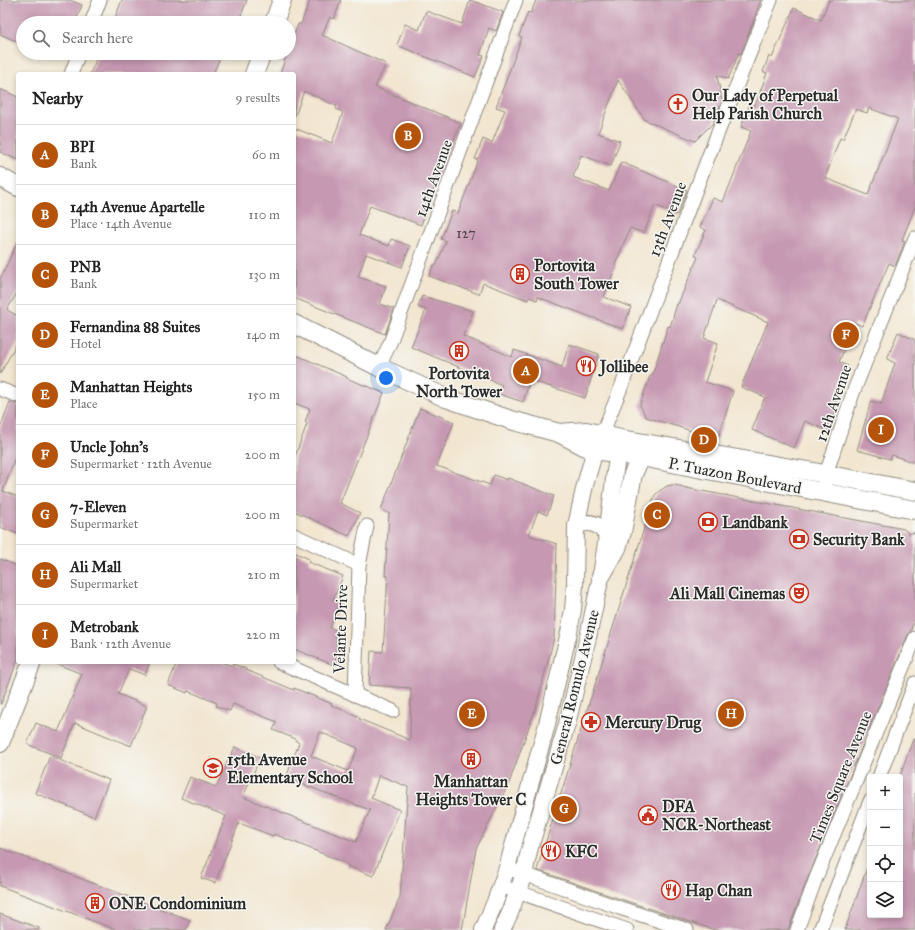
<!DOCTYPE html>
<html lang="en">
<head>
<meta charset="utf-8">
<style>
  :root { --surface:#fff; --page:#f2f2f2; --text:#222; --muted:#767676; --line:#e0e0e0; --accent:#b45309 }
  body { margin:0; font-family:"IM FELL Great Primer",serif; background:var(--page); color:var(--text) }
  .controls { position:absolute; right:12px; bottom:12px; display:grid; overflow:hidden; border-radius:4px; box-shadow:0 2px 6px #0003 }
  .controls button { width:36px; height:36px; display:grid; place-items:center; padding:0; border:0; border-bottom:1px solid var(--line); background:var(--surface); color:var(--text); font:20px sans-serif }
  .you { position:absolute; left:386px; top:378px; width:14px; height:14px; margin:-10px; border:3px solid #fff; border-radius:50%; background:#1a73e8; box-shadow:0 0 0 6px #1a73e833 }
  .badge { display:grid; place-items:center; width:26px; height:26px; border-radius:50%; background:var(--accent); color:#fff; font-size:13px; font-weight:700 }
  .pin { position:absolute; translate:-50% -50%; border:2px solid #fff; box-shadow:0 1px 4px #0006 }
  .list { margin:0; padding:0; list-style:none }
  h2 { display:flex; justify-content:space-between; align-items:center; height:52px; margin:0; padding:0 16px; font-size:17px }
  h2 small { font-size:13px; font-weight:400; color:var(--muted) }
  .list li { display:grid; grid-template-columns:26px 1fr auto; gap:12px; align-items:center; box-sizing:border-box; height:60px; padding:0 16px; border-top:1px solid var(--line) }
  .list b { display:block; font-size:15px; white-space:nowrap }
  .list p { margin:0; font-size:13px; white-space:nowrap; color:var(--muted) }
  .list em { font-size:13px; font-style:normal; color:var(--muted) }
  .icon { flex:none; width:22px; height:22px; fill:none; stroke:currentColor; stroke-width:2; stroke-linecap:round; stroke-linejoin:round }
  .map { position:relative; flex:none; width:915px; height:930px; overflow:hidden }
  .search { position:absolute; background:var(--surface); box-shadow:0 2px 6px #0003; left:16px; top:16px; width:280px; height:44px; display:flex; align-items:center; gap:10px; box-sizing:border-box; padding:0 14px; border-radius:22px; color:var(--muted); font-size:15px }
  .panel { position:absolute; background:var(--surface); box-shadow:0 2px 6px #0003; left:16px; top:72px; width:280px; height:592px; border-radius:4px }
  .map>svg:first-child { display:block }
  .building { fill:#c698b1; fill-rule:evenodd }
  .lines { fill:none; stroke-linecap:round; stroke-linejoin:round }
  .minor-casing { stroke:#8e887e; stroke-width:15 }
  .tertiary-casing { stroke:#8e887e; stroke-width:18 }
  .secondary-casing { stroke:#8e887e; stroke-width:20 }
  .minor { stroke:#fff; stroke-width:13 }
  .tertiary { stroke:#fff; stroke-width:16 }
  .secondary { stroke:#fff; stroke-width:18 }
  .labels { text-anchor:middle; stroke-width:3; stroke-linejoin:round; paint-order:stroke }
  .number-label { font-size:14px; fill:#52464c }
  .poi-label { font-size:16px; font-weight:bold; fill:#2b2b2b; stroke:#f6f6f2; text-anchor:start }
  .street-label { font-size:16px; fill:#2b2b2b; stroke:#f6f6f2 }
</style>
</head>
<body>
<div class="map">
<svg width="915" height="930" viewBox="0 0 915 930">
  <rect width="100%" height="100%" fill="#f6f6f2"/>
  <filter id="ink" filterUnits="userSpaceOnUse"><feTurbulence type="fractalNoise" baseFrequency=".025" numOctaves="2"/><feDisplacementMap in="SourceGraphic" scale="8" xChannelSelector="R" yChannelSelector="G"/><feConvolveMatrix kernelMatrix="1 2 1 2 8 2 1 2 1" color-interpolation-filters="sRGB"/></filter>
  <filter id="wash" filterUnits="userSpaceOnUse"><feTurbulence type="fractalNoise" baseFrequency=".012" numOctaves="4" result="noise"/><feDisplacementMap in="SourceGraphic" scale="16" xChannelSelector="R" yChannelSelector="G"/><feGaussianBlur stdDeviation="0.9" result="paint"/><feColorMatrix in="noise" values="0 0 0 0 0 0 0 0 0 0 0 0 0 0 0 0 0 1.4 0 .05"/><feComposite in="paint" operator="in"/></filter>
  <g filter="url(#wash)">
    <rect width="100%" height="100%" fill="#f2e6d0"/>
    <g id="blocks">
      <g class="building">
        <path d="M 0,0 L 70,0 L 82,5 L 75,23 L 23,23 L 23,44 L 0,34 Z"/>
        <path d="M 122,0 L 247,0 L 238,23 L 206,23 L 190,17 L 187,23 L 113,23 Z"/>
        <path d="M 310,0 L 341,0 L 334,19 L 330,17 L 322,35 L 386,64 L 375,87 L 461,123 L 440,173 L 421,225 L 370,206 L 359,235 L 389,246 L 391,239 L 410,246 L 402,267 L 366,254 L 358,277 L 386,286 L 380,304 L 394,309 L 385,334 L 294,298 L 294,128 L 332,143 L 343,112 L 336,109 L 337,106 L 304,91 L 295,116 L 294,115 L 294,74 L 280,74 L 287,53 L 289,53 L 289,49 L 298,24 L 301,24 Z"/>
        <path d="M 470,0 L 503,12 L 496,31 L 489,28 L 480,55 L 484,56 L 475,77 L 397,45 L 405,24 L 419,30 L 426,11 L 462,24 Z"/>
        <path d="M 536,0 L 761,0 L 741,54 L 739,53 L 728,79 L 717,75 L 722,101 L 713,123 L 695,141 L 645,120 L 618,80 L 598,133 L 620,141 L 611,166 L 581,155 L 573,177 L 609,191 L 621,162 L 687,190 L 677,215 L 655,205 L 644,233 L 630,228 L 615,265 L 616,266 L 604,297 L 631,307 L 623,329 L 538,297 L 537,300 L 529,297 L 528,300 L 483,283 L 479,294 L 429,276 L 434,265 L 436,266 L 446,241 L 441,239 L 452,211 L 458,213 L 478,160 L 475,159 L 483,139 L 492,143 L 505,110 L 496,107 L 522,37 L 519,36 L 528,12 L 531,13 Z"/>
        <path d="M 829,0 L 915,0 L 915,207 L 902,240 L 905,241 L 895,266 L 889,263 L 862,326 L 855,323 L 839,362 L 848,366 L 836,396 L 841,398 L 828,431 L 805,421 L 794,448 L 752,430 L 765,397 L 741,387 L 768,322 L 717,300 L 704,338 L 718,343 L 705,382 L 733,391 L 718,439 L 646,417 L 640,405 L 650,376 L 652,376 L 668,326 L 670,327 L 677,304 L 678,304 L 698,257 L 695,255 L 706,230 L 700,227 L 713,198 L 723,202 L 751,131 L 741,127 L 750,104 L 755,106 L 767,73 L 763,72 L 769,56 L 772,58 L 794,8 L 821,20 ZM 869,108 L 898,119 L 868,195 L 825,178 L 840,138 L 843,139 L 856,109 L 867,113 Z"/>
        <path d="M 99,53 L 222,53 L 213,74 L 90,74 Z"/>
        <path d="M 0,89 L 18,97 L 18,160 L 0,152 Z"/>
        <path d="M 18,241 L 18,291 L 7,310 L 18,316 L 18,341 L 0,374 L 0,279 Z"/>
        <path d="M 422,296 L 473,311 L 463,336 L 512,357 L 514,350 L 562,367 L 569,344 L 599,354 L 585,398 L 530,380 L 523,402 L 499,394 L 502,385 L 411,347 L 426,310 L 418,307 Z"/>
        <path d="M 898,332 L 915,340 L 915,463 L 892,455 L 890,459 L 857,450 L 871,401 L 881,404 L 895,363 L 887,359 Z"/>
        <path d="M 294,354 L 347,377 L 346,378 L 384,393 L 340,503 L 360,513 L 349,536 L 294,511 L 294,459 L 307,424 L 305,422 L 310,409 L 294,403 Z"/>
        <path d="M 10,402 L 18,404 L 18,450 L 3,491 L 18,497 L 18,534 L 0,527 L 0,428 Z"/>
        <path d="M 420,408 L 454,422 L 437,466 L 490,485 L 494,475 L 507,480 L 508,478 L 554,496 L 547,515 L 538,511 L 529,535 L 557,544 L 554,638 L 536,707 L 509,783 L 476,849 L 464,919 L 462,930 L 386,930 L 400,897 L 408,787 L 379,775 L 371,798 L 400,810 L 373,876 L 347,866 L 348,864 L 274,834 L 273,836 L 239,823 L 215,883 L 201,878 L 226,816 L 181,798 L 190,777 L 216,787 L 235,747 L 260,758 L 243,797 L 356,842 L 370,810 L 286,778 L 299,743 L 296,741 L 296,739 L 273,730 L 277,722 L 233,704 L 230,711 L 216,706 L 217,703 L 188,691 L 187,693 L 168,685 L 177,662 L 221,662 L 232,666 L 233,664 L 246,669 L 246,670 L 294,690 L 294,688 L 311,695 L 332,704 L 331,705 L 360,717 L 359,719 L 410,740 L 411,688 L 369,685 L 371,651 L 383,652 L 388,576 L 385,576 L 389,513 L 381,510 ZM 320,732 L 358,748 L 348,771 L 311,756 Z"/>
        <path d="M 672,485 L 680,486 L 686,488 L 904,529 L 909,534 L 915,532 L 915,619 L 910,632 L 908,635 L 809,875 L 788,930 L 715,930 L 608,895 L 537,870 L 652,503 L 655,495 L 658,492 L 667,486 Z"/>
        <path d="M 294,552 L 309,559 L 308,562 L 343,576 L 333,600 L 340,603 L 330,628 L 336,630 L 336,666 L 294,649 Z"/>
        <path d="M 0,559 L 18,566 L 18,659 L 1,704 L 0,704 Z"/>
        <path d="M 52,662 L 150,662 L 145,675 L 129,669 L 118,694 L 147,706 L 131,746 L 75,723 L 61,758 L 27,744 L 36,723 L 58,732 L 82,674 Z"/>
        <path d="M 913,739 L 915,739 L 915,930 L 845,930 L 868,865 L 870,866 L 870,915 L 900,915 L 900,776 Z"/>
        <path d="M 50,756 L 109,780 L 94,817 L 35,793 Z"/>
        <path d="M 0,848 L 190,920 L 186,930 L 117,930 L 0,886 Z"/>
        <path d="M 0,914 L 39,928 L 39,930 L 0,930 Z"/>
      </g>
    </g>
  </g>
  <g filter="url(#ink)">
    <use href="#blocks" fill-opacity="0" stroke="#8e887e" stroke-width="1"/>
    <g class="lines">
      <defs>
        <g id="minor">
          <path d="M 91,23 L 100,0"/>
          <path d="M 71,74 L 79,53"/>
          <path d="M 379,367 L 390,343 L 516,0"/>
          <path d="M 0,389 L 18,396"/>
          <path d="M 599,442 L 622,385 L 709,155 L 771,0"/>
          <path d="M 825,482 L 826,474 L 853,393 L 915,238"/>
          <path d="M 294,535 L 359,565"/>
          <path d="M 279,662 L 393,711"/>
          <path d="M 355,695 L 359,565 L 367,526"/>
          <path d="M 879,777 L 915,683"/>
          <path d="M 507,868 L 620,908 L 687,930"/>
          <path d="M 501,886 L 627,930"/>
          <path d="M 797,930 L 816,878 L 915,638"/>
          <path d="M 820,930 L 870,801"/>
        </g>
        <g id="tertiary">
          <path d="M 576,526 C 590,520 599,523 607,536"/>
          <path d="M 483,930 L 495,902 L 507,868 L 513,846 L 546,728 L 569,632 L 573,610 L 575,584 L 576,526 L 585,485 L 595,450"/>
          <path d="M 502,930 L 510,913 L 524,874 L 529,851 L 567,724 L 588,637 L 601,576 L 607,536 L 615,471 L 620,441"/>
        </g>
        <g id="secondary">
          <path d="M 274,23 L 282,0"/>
          <path d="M 254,74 L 262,53"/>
          <path d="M 0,177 L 18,187"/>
          <path d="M 294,324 L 379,367 L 446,398 L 511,420 L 559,433 L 586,447 L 595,450 L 641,457 L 915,510"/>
          <path d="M 559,433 L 586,431 L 621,439 L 814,472 L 915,491"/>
          <path d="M 601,576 L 617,548 L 622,532 L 633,474 L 641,457"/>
          <path d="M 0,743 L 32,662"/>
        </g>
      </defs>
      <use href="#minor" class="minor-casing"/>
      <use href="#tertiary" class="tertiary-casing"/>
      <use href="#secondary" class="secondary-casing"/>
      <use href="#minor" class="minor"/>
      <use href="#tertiary" class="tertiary"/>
      <use href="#secondary" class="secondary"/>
    </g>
  </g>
  <defs>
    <symbol id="church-ring" viewBox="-11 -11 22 22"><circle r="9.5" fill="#f6f6f2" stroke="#c8321e" stroke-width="1.5"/><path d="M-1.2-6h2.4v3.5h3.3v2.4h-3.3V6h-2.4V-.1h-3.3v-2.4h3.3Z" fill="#c8321e"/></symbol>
    <symbol id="building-ring" viewBox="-11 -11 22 22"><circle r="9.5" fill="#f6f6f2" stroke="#c8321e" stroke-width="1.5"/><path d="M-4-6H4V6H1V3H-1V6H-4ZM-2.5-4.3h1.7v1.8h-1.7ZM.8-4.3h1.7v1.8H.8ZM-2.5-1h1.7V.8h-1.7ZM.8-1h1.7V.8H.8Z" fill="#c8321e"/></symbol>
    <symbol id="restaurant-ring" viewBox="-11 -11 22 22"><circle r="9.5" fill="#f6f6f2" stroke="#c8321e" stroke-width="1.5"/><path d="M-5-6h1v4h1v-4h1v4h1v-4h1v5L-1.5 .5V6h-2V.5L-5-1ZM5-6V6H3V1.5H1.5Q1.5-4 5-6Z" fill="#c8321e"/></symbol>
    <symbol id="bank-ring" viewBox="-11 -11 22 22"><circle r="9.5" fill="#f6f6f2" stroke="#c8321e" stroke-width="1.5"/><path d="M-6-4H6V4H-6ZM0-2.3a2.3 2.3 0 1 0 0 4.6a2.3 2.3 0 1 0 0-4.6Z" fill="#c8321e"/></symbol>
    <symbol id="theatre-ring" viewBox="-11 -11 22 22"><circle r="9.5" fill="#f6f6f2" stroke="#c8321e" stroke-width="1.5"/><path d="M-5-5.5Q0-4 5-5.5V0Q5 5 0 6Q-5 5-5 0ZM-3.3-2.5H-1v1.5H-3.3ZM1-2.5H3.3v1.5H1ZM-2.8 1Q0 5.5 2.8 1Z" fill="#c8321e"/></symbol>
    <symbol id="pharmacy-ring" viewBox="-11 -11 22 22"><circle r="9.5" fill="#f6f6f2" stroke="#c8321e" stroke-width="1.5"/><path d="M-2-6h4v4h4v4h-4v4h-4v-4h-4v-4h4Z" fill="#c8321e"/></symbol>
    <symbol id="school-ring" viewBox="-11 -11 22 22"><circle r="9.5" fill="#f6f6f2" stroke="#c8321e" stroke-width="1.5"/><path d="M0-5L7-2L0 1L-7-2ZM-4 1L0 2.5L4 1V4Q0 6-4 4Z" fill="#c8321e"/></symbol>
    <symbol id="civic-ring" viewBox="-11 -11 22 22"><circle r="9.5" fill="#f6f6f2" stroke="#c8321e" stroke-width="1.5"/><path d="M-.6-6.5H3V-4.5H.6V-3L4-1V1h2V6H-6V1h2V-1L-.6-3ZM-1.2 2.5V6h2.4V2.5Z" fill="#c8321e"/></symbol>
  </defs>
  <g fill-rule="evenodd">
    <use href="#church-ring" x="667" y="93" width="22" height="22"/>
    <use href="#building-ring" x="509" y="263" width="22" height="22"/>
    <use href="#building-ring" x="448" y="340" width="22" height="22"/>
    <use href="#restaurant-ring" x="575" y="355" width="22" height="22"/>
    <use href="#bank-ring" x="697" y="511" width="22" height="22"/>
    <use href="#bank-ring" x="788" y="528" width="22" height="22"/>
    <use href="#theatre-ring" x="788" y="582" width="22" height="22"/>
    <use href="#pharmacy-ring" x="580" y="711" width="22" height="22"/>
    <use href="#building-ring" x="460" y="748" width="22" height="22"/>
    <use href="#school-ring" x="202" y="757" width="22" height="22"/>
    <use href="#civic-ring" x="637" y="804" width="22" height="22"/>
    <use href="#restaurant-ring" x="540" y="840" width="22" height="22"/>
    <use href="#restaurant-ring" x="660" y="879" width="22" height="22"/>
    <use href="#building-ring" x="84" y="892" width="22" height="22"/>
  </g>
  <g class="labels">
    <g class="number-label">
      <text x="466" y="238">127</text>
    </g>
    <g class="poi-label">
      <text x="692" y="101">Our Lady of Perpetual<tspan x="692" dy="18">Help Parish Church</tspan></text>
      <text x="534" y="271">Portovita<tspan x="534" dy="18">South Tower</tspan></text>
      <text x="600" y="372">Jollibee</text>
      <text x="459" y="379" text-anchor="middle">Portovita<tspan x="459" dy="18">North Tower</tspan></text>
      <text x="722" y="528">Landbank</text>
      <text x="813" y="545">Security Bank</text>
      <text x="785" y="599" text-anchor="end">Ali Mall Cinemas</text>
      <text x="605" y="728">Mercury Drug</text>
      <text x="227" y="765">15th Avenue<tspan x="227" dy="18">Elementary School</tspan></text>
      <text x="471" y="787" text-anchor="middle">Manhattan<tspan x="471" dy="18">Heights Tower C</tspan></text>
      <text x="662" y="812">DFA<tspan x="662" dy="18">NCR-Northeast</tspan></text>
      <text x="565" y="857">KFC</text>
      <text x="685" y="896">Hap Chan</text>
      <text x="109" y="909">ONE Condominium</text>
    </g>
    <g class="street-label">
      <text transform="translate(433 178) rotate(-70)" y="6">14th Avenue</text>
      <text transform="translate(667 219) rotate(-69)" y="6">13th Avenue</text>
      <text transform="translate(833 403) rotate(-71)" y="6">12th Avenue</text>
      <text transform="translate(735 475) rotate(11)" y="6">P. Tuazon Boulevard</text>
      <text transform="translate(340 629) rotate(-88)" y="6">Velante Drive</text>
      <text transform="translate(574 687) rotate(-76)" y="6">General Romulo Avenue</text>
      <text transform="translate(840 777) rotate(-68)" y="6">Times Square Avenue</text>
    </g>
  </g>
</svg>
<div class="controls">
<button>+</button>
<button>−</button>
<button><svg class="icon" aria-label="locate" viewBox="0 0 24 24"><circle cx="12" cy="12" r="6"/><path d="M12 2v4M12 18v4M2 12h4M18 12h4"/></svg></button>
<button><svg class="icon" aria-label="layers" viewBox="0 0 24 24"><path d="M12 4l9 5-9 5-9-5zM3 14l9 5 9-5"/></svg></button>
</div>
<div class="you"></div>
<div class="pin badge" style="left:526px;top:371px">A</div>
<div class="pin badge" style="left:408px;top:136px">B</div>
<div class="pin badge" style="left:657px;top:515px">C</div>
<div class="pin badge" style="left:704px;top:440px">D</div>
<div class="pin badge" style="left:472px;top:714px">E</div>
<div class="pin badge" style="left:846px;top:335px">F</div>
<div class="pin badge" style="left:564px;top:809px">G</div>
<div class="pin badge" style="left:731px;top:714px">H</div>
<div class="pin badge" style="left:881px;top:430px">I</div>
<div class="search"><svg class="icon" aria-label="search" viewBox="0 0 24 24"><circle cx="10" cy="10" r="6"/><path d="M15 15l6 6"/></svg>Search here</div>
<section class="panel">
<h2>Nearby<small>9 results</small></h2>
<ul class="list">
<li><span class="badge">A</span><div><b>BPI</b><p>Bank</p></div><em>60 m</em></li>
<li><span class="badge">B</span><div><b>14th Avenue Apartelle</b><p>Place · 14th Avenue</p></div><em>110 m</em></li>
<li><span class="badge">C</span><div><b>PNB</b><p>Bank</p></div><em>130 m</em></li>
<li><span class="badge">D</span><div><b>Fernandina 88 Suites</b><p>Hotel</p></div><em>140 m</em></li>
<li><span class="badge">E</span><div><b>Manhattan Heights</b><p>Place</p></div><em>150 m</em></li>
<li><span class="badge">F</span><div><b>Uncle John's</b><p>Supermarket · 12th Avenue</p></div><em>200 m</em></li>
<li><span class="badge">G</span><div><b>7-Eleven</b><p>Supermarket</p></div><em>200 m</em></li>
<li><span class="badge">H</span><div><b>Ali Mall</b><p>Supermarket</p></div><em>210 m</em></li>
<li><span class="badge">I</span><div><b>Metrobank</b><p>Bank · 12th Avenue</p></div><em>220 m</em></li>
</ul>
</section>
</div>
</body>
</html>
